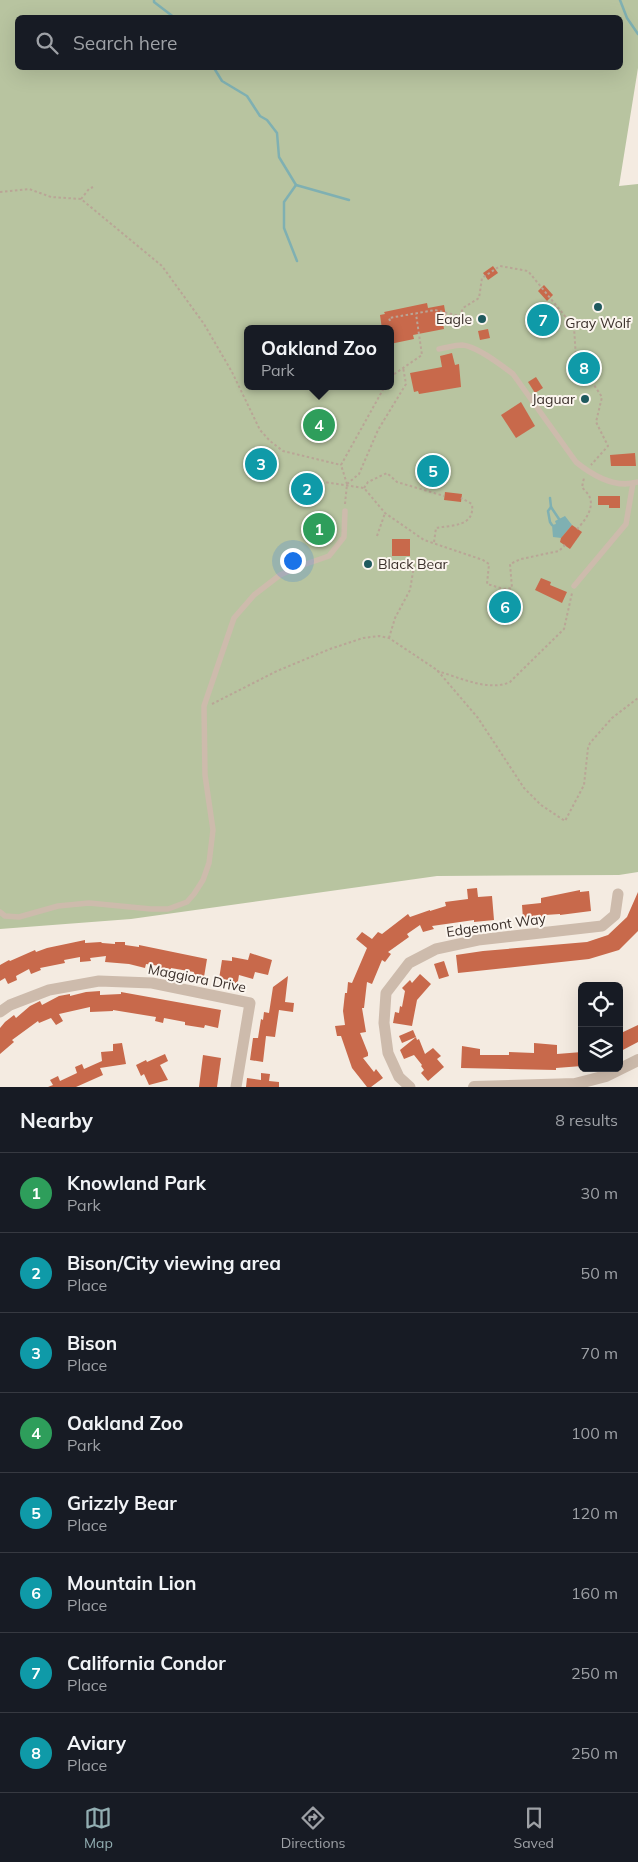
<!DOCTYPE html>
<html lang="en">
<head>
<meta charset="utf-8">
<style>
  :root { --surface:#171b24; --page:#20242c; --text:#f1f3f6; --muted:#9ea1a6; --line:#363941; --accent:#92aeb2 }
  body { margin:0; font-family:Mulish,sans-serif; background:var(--page); color:var(--text) }
  .controls { position:absolute; right:15px; bottom:15px; display:grid; overflow:hidden; border-radius:8px; box-shadow:0 5px 20px #0002 }
  .controls button { width:45px; height:45px; display:grid; place-items:center; padding:0; border:0; border-bottom:1px solid var(--line); background:var(--surface); color:var(--text); font:25px sans-serif }
  .you { position:absolute; left:292px; top:560px; width:18px; height:18px; margin:-12px; border:4px solid #fff; border-radius:50%; background:#1a73e8; box-shadow:0 0 0 8px #1a73e833 }
  .badge { display:grid; place-items:center; width:32px; height:32px; border-radius:50%; background:var(--accent); color:#fff; font-size:16px; font-weight:700 }
  .pin { position:absolute; translate:-50% -50%; border:2px solid #fff; box-shadow:0 1px 5px #0006 }
  .popup { position:absolute; left:244px; top:325px; width:150px; height:65px; box-sizing:border-box; display:grid; place-content:center; border-radius:8px; background:var(--surface); filter:drop-shadow(0 1px 4px #0005); font-size:16px; white-space:nowrap; color:var(--muted) }
  .popup b { font-size:19px; color:var(--text) }
  .popup::after { content:''; position:absolute; left:50%; top:100%; margin-left:-10px; border:10px solid transparent; border-top-color:var(--surface) }
  .list { margin:0; padding:0; list-style:none }
  h2 { display:flex; justify-content:space-between; align-items:center; height:65px; margin:0; padding:0 20px; font-size:21px }
  h2 small { font-size:16px; font-weight:400; color:var(--muted) }
  .list li { display:grid; grid-template-columns:32px 1fr auto; gap:15px; align-items:center; box-sizing:border-box; height:80px; padding:0 20px; border-top:1px solid var(--line) }
  .list b { display:block; font-size:19px; white-space:nowrap }
  .list p { margin:0; font-size:16px; white-space:nowrap; color:var(--muted) }
  .list em { font-size:16px; font-style:normal; color:var(--muted) }
  .icon { flex:none; width:28px; height:28px; fill:none; stroke:currentColor; stroke-width:2; stroke-linecap:round; stroke-linejoin:round }
  .map { position:relative; flex:none; width:638px; height:1087px; overflow:hidden }
  .search { position:absolute; background:var(--surface); box-shadow:0 5px 20px #0002; left:15px; right:15px; top:15px; height:55px; display:flex; align-items:center; gap:12px; box-sizing:border-box; padding:0 18px; border-radius:8px; color:var(--muted); font-size:19px }
  .sheet { height:705px; background:var(--surface) }
  nav { display:flex; justify-content:space-around; align-items:center; box-sizing:border-box; height:70px; border-top:1px solid var(--line); background:var(--surface); font-size:14px; color:var(--muted) }
  nav a { display:grid; justify-items:center; gap:2px }
  nav .on { color:var(--accent) }
  .map>svg:first-child { display:block }
  .green { fill:#b8c4a0; fill-rule:evenodd }
  .water { fill:#7fb0b2 }
  .lines { fill:none; stroke-linecap:round; stroke-linejoin:round }
  .stream { stroke:#7fb0b2; stroke-width:2.5 }
  .building { fill:#c8694b }
  .path { stroke:#b9a596; stroke-width:2; stroke-dasharray:2.5 2.5; stroke-linecap:butt }
  .service { stroke:#cdbbac; stroke-width:5.5 }
  .minor { stroke:#cdbbac; stroke-width:11 }
  .tertiary { stroke:#cdbbac; stroke-width:12 }
  .poi-dot { fill:#1f5a5e; stroke:#fbf5ee; stroke-width:2 }
  .labels { text-anchor:middle; stroke-width:4; stroke-linejoin:round; paint-order:stroke }
  .poi-label { font-size:14px; fill:#3b302b; stroke:#fbf5ee; text-anchor:end }
  .street-label { font-size:14px; fill:#3b302b; stroke:#fbf5ee }
</style>
</head>
<body>
<div class="map">
<svg width="638" height="1087" viewBox="0 0 638 1087">
  <rect width="100%" height="100%" fill="#f4ebe1"/>
  <path class="green" d="M 0,0 L 638,0 L 638,68 L 619,186 L 638,184 L 638,872 L 619,875 L 437,876 L 131,919 L 0,929 ZM 18,18 L 620,18 L 620,68 L 18,68 ZM 248,329 L 390,329 L 390,386 L 248,386 Z"/>
  <path class="water" d="M 565,516 L 572,525 L 561,538 L 553,537 L 552,525 L 556,524 L 555,521 Z"/>
  <g class="lines">
    <g class="stream">
      <path d="M 154,0 L 154,2 L 175,18"/>
      <path d="M 620,0 L 627,18 L 638,34"/>
      <path d="M 214,68 L 222,81 L 247,96 L 260,116 L 267,120 L 277,133 L 279,157 L 296,185 L 284,202 L 284,228 L 297,261"/>
      <path d="M 296,185 L 349,200"/>
      <path d="M 550,498 L 551,507 L 559,519"/>
      <path d="M 551,507 L 548,511 L 550,522 L 552,525"/>
    </g>
  </g>
  <g class="building">
    <path d="M 493,266 L 498,273 L 488,280 L 483,273 Z"/>
    <path d="M 544,285 L 553,295 L 547,301 L 538,291 Z"/>
    <path d="M 427,303 L 428,308 L 444,305 L 447,322 L 443,323 L 444,329 L 413,335 L 414,339 L 390,344 L 390,329 L 382,329 L 380,315 L 385,314 L 384,312 Z"/>
    <path d="M 488,329 L 490,338 L 480,340 L 478,331 Z"/>
    <path d="M 591,352 L 600,366 L 593,370 L 598,377 L 585,385 L 581,379 L 579,380 L 567,363 L 582,353 L 584,356 Z"/>
    <path d="M 452,353 L 455,365 L 459,364 L 461,387 L 419,394 L 418,391 L 414,392 L 410,373 L 442,367 L 440,356 Z"/>
    <path d="M 536,377 L 543,388 L 535,393 L 528,382 Z"/>
    <path d="M 521,402 L 535,426 L 516,438 L 501,415 Z"/>
    <path d="M 635,453 L 636,466 L 611,466 L 610,455 Z"/>
    <path d="M 306,478 L 311,478 L 314,481 L 315,487 L 309,497 L 304,496 L 300,493 L 299,487 L 299,483 Z"/>
    <path d="M 445,492 L 462,494 L 461,502 L 444,500 Z"/>
    <path d="M 598,496 L 620,496 L 620,508 L 609,508 L 609,505 L 598,505 Z"/>
    <path d="M 572,525 L 582,532 L 570,549 L 560,542 L 561,538 Z"/>
    <rect x="392" y="539" width="18" height="17"/>
    <path d="M 541,578 L 551,582 L 550,585 L 567,592 L 562,603 L 535,590 Z"/>
    <path d="M 477,888 L 478,897 L 492,896 L 494,920 L 474,922 L 474,920 L 432,926 L 434,929 L 423,932 L 420,925 L 407,934 L 409,937 L 388,952 L 391,954 L 385,962 L 382,960 L 372,984 L 367,982 L 364,1008 L 362,1008 L 366,1032 L 360,1033 L 368,1053 L 368,1056 L 363,1058 L 374,1072 L 376,1069 L 383,1078 L 371,1087 L 367,1087 L 352,1068 L 341,1036 L 337,1036 L 335,1026 L 345,1025 L 343,1011 L 345,993 L 347,993 L 348,982 L 352,983 L 367,948 L 356,939 L 362,932 L 372,939 L 378,932 L 382,934 L 408,914 L 410,917 L 430,910 L 430,911 L 446,906 L 445,902 L 468,899 L 467,889 Z"/>
    <path d="M 580,890 L 580,892 L 589,891 L 591,911 L 560,915 L 560,914 L 545,915 L 545,917 L 523,919 L 522,905 L 541,903 L 541,898 Z"/>
    <path d="M 638,892 L 638,931 L 619,950 L 589,959 L 458,973 L 456,955 L 483,951 L 587,942 L 608,935 L 627,917 Z"/>
    <path d="M 85,940 L 85,943 L 101,942 L 102,943 L 115,944 L 115,942 L 125,942 L 125,945 L 139,947 L 139,945 L 207,959 L 204,977 L 193,976 L 194,972 L 171,968 L 170,972 L 160,970 L 160,966 L 146,964 L 145,968 L 129,964 L 105,962 L 106,956 L 90,958 L 91,961 L 80,962 L 80,957 L 64,960 L 65,963 L 40,968 L 41,970 L 31,974 L 29,969 L 16,976 L 17,980 L 8,984 L 5,978 L 0,981 L 0,965 L 9,960 L 10,961 L 35,950 L 36,952 L 47,948 Z"/>
    <path d="M 250,953 L 272,960 L 268,975 L 255,972 L 253,979 L 239,975 L 238,981 L 236,983 L 219,979 L 222,960 L 232,961 L 232,957 L 248,960 Z"/>
    <path d="M 444,961 L 449,976 L 439,979 L 434,964 Z"/>
    <path d="M 420,974 L 431,984 L 417,1000 L 412,1026 L 393,1023 L 395,1012 L 399,1013 L 400,1006 L 402,1007 L 405,991 L 402,988 L 410,980 L 412,983 Z"/>
    <path d="M 288,976 L 285,1002 L 294,1003 L 293,1012 L 279,1010 L 275,1037 L 266,1036 L 263,1062 L 250,1060 L 253,1038 L 258,1038 L 261,1019 L 263,1020 L 264,1012 L 269,1013 L 273,987 Z"/>
    <path d="M 100,991 L 100,995 L 121,994 L 121,992 L 221,1010 L 218,1028 L 205,1025 L 204,1028 L 185,1025 L 185,1022 L 164,1018 L 163,1023 L 155,1021 L 156,1017 L 113,1010 L 113,1011 L 90,1012 L 90,1007 L 59,1014 L 63,1021 L 56,1025 L 51,1018 L 39,1023 L 38,1021 L 12,1040 L 14,1042 L 0,1054 L 0,1028 L 5,1022 L 14,1015 L 16,1018 L 30,1006 L 40,1001 L 42,1005 L 59,996 L 70,994 L 70,996 L 86,992 Z"/>
    <path d="M 638,1025 L 638,1042 L 619,1052 L 619,1034 Z"/>
    <path d="M 413,1030 L 416,1037 L 402,1043 L 399,1036 Z"/>
    <path d="M 416,1037 L 417,1040 L 419,1039 L 425,1054 L 433,1048 L 441,1056 L 437,1059 L 444,1067 L 428,1081 L 421,1073 L 424,1070 L 421,1066 L 422,1065 L 414,1055 L 404,1059 L 400,1050 Z"/>
    <path d="M 122,1043 L 126,1064 L 100,1068 L 103,1075 L 76,1087 L 48,1087 L 53,1085 L 50,1080 L 58,1076 L 60,1081 L 77,1073 L 75,1067 L 82,1064 L 84,1069 L 102,1061 L 101,1052 L 113,1051 L 113,1044 Z"/>
    <path d="M 534,1043 L 557,1045 L 557,1054 L 582,1052 L 582,1066 L 556,1068 L 556,1070 L 461,1068 L 462,1046 L 480,1049 L 480,1055 L 509,1055 L 509,1052 L 534,1053 Z"/>
    <path d="M 165,1054 L 168,1061 L 160,1065 L 168,1080 L 149,1085 L 144,1074 L 141,1076 L 136,1065 L 146,1060 L 147,1062 Z"/>
    <path d="M 203,1055 L 221,1058 L 217,1087 L 199,1087 Z"/>
    <path d="M 261,1073 L 270,1074 L 269,1081 L 279,1082 L 279,1087 L 246,1087 L 247,1078 L 261,1080 Z"/>
  </g>
  <g class="lines">
    <g class="path">
      <path d="M 0,192 L 29,189 L 51,197 L 81,199 L 162,266 L 204,324 L 232,372 L 260,430 L 270,441 L 283,451 L 341,465"/>
      <path d="M 81,199 L 89,189 L 93,187"/>
      <path d="M 390,321 L 389,318 L 435,310 L 460,316 L 463,308 L 479,298 L 482,278 L 500,266 L 528,271 L 574,327 L 576,358 L 602,397 L 596,422 L 608,446 L 591,465"/>
      <path d="M 390,377 L 422,355 L 416,314"/>
      <path d="M 347,484 L 359,474 L 378,430 L 406,384 L 403,367"/>
      <path d="M 307,487 L 324,482 L 364,488 L 385,513 L 424,540 L 483,560 L 489,564 L 487,584 L 504,589 L 512,588 L 510,564 L 521,559 L 559,551 L 565,545"/>
      <path d="M 364,488 L 368,482 L 387,473 L 397,482 L 444,496"/>
      <path d="M 345,504 L 347,484 L 341,465 L 385,386"/>
      <path d="M 577,529 C 584,522 594,509 590,498 C 589,494 584,490 582,487 L 584,478"/>
      <path d="M 377,536 L 385,513"/>
      <path d="M 434,542 L 436,528 C 452,525 475,527 472,504 L 461,498"/>
      <path d="M 389,638 L 395,618 L 410,590 L 415,560"/>
      <path d="M 437,671 C 459,677 488,692 510,682 L 564,629 L 572,593"/>
      <path d="M 212,704 L 277,671 L 330,649 L 363,638 L 379,636 L 389,638 L 437,670 L 478,718 L 524,788 L 541,805 L 565,821 L 584,785 L 588,748 L 590,743 L 612,718 L 638,698"/>
    </g>
    <g class="service">
      <path d="M 439,349 C 446,348 455,345 462,345 C 477,346 501,365 513,374 L 576,462 C 592,475 615,489 638,482"/>
      <path d="M 574,586 L 626,524 L 633,483"/>
      <path d="M 0,912 L 5,916 L 19,917 L 58,906 L 89,903 L 151,909 L 168,909 L 187,902 L 194,894 L 203,880 L 209,863 L 213,830 L 205,775 L 204,706 L 234,618 L 254,595 L 280,575 L 303,565 L 329,556 L 344,537 L 345,511"/>
    </g>
    <g class="minor">
      <path d="M 0,1012 L 10,1005 L 49,990 L 99,981 L 152,983 L 250,1003 L 236,1087"/>
      <path d="M 410,1087 L 399,1077 L 388,1053 L 384,1023 L 386,993 L 409,963 L 436,949 L 478,940 L 602,926 L 615,915 L 618,894"/>
    </g>
    <path class="tertiary" d="M 474,1087 L 575,1084 L 606,1076 L 638,1060"/>
  </g>
  <g class="poi-dot">
    <circle cx="598" cy="307" r="5"/>
    <circle cx="482" cy="319" r="5"/>
    <circle cx="585" cy="399" r="5"/>
    <circle cx="368" cy="564" r="5"/>
  </g>
  <g class="labels">
    <g class="poi-label">
      <text x="472" y="324">Eagle</text>
      <text x="598" y="328" text-anchor="middle">Gray Wolf</text>
      <text x="575" y="404">Jaguar</text>
      <text x="378" y="569" text-anchor="start">Black Bear</text>
    </g>
    <g class="street-label">
      <text transform="translate(496 925) rotate(-8)" y="5">Edgemont Way</text>
      <text transform="translate(197 978) rotate(11)" y="5">Maggiora Drive</text>
    </g>
  </g>
</svg>
<div class="controls">
<button><svg class="icon" aria-label="locate" viewBox="0 0 24 24"><circle cx="12" cy="12" r="6"/><path d="M12 2v4M12 18v4M2 12h4M18 12h4"/></svg></button>
<button><svg class="icon" aria-label="layers" viewBox="0 0 24 24"><path d="M12 4l9 5-9 5-9-5zM3 14l9 5 9-5"/></svg></button>
</div>
<div class="you"></div>
<div class="pin badge" style="left:319px;top:529px;background:#2e9e5b">1</div>
<div class="pin badge" style="left:307px;top:489px;background:#0f9aa8">2</div>
<div class="pin badge" style="left:261px;top:464px;background:#0f9aa8">3</div>
<div class="pin badge" style="left:319px;top:425px;background:#2e9e5b">4</div>
<div class="popup"><b>Oakland Zoo</b>Park</div>
<div class="pin badge" style="left:433px;top:471px;background:#0f9aa8">5</div>
<div class="pin badge" style="left:505px;top:607px;background:#0f9aa8">6</div>
<div class="pin badge" style="left:543px;top:320px;background:#0f9aa8">7</div>
<div class="pin badge" style="left:584px;top:368px;background:#0f9aa8">8</div>
<div class="search"><svg class="icon" aria-label="search" viewBox="0 0 24 24"><circle cx="10" cy="10" r="6"/><path d="M15 15l6 6"/></svg>Search here</div>
</div>
<section class="sheet">
<h2>Nearby<small>8 results</small></h2>
<ul class="list">
<li><span class="badge" style="background:#2e9e5b">1</span><div><b>Knowland Park</b><p>Park</p></div><em>30 m</em></li>
<li><span class="badge" style="background:#0f9aa8">2</span><div><b>Bison/City viewing area</b><p>Place</p></div><em>50 m</em></li>
<li><span class="badge" style="background:#0f9aa8">3</span><div><b>Bison</b><p>Place</p></div><em>70 m</em></li>
<li><span class="badge" style="background:#2e9e5b">4</span><div><b>Oakland Zoo</b><p>Park</p></div><em>100 m</em></li>
<li><span class="badge" style="background:#0f9aa8">5</span><div><b>Grizzly Bear</b><p>Place</p></div><em>120 m</em></li>
<li><span class="badge" style="background:#0f9aa8">6</span><div><b>Mountain Lion</b><p>Place</p></div><em>160 m</em></li>
<li><span class="badge" style="background:#0f9aa8">7</span><div><b>California Condor</b><p>Place</p></div><em>250 m</em></li>
<li><span class="badge" style="background:#0f9aa8">8</span><div><b>Aviary</b><p>Place</p></div><em>250 m</em></li>
</ul>
</section>
<nav>
<a class="on"><svg class="icon" aria-label="map" viewBox="0 0 24 24"><path d="M3 6l6-2 6 2 6-2v14l-6 2-6-2-6 2zM9 4v14M15 6v14"/></svg>Map</a>
<a><svg class="icon" aria-label="directions" viewBox="0 0 24 24"><path d="M12 3l9 9-9 9-9-9zM9 14v-3h6M13 9l2 2-2 2"/></svg>Directions</a>
<a><svg class="icon" aria-label="saved" viewBox="0 0 24 24"><path d="M7 4h10v16l-5-4-5 4z"/></svg>Saved</a>
</nav>
</body>
</html>
